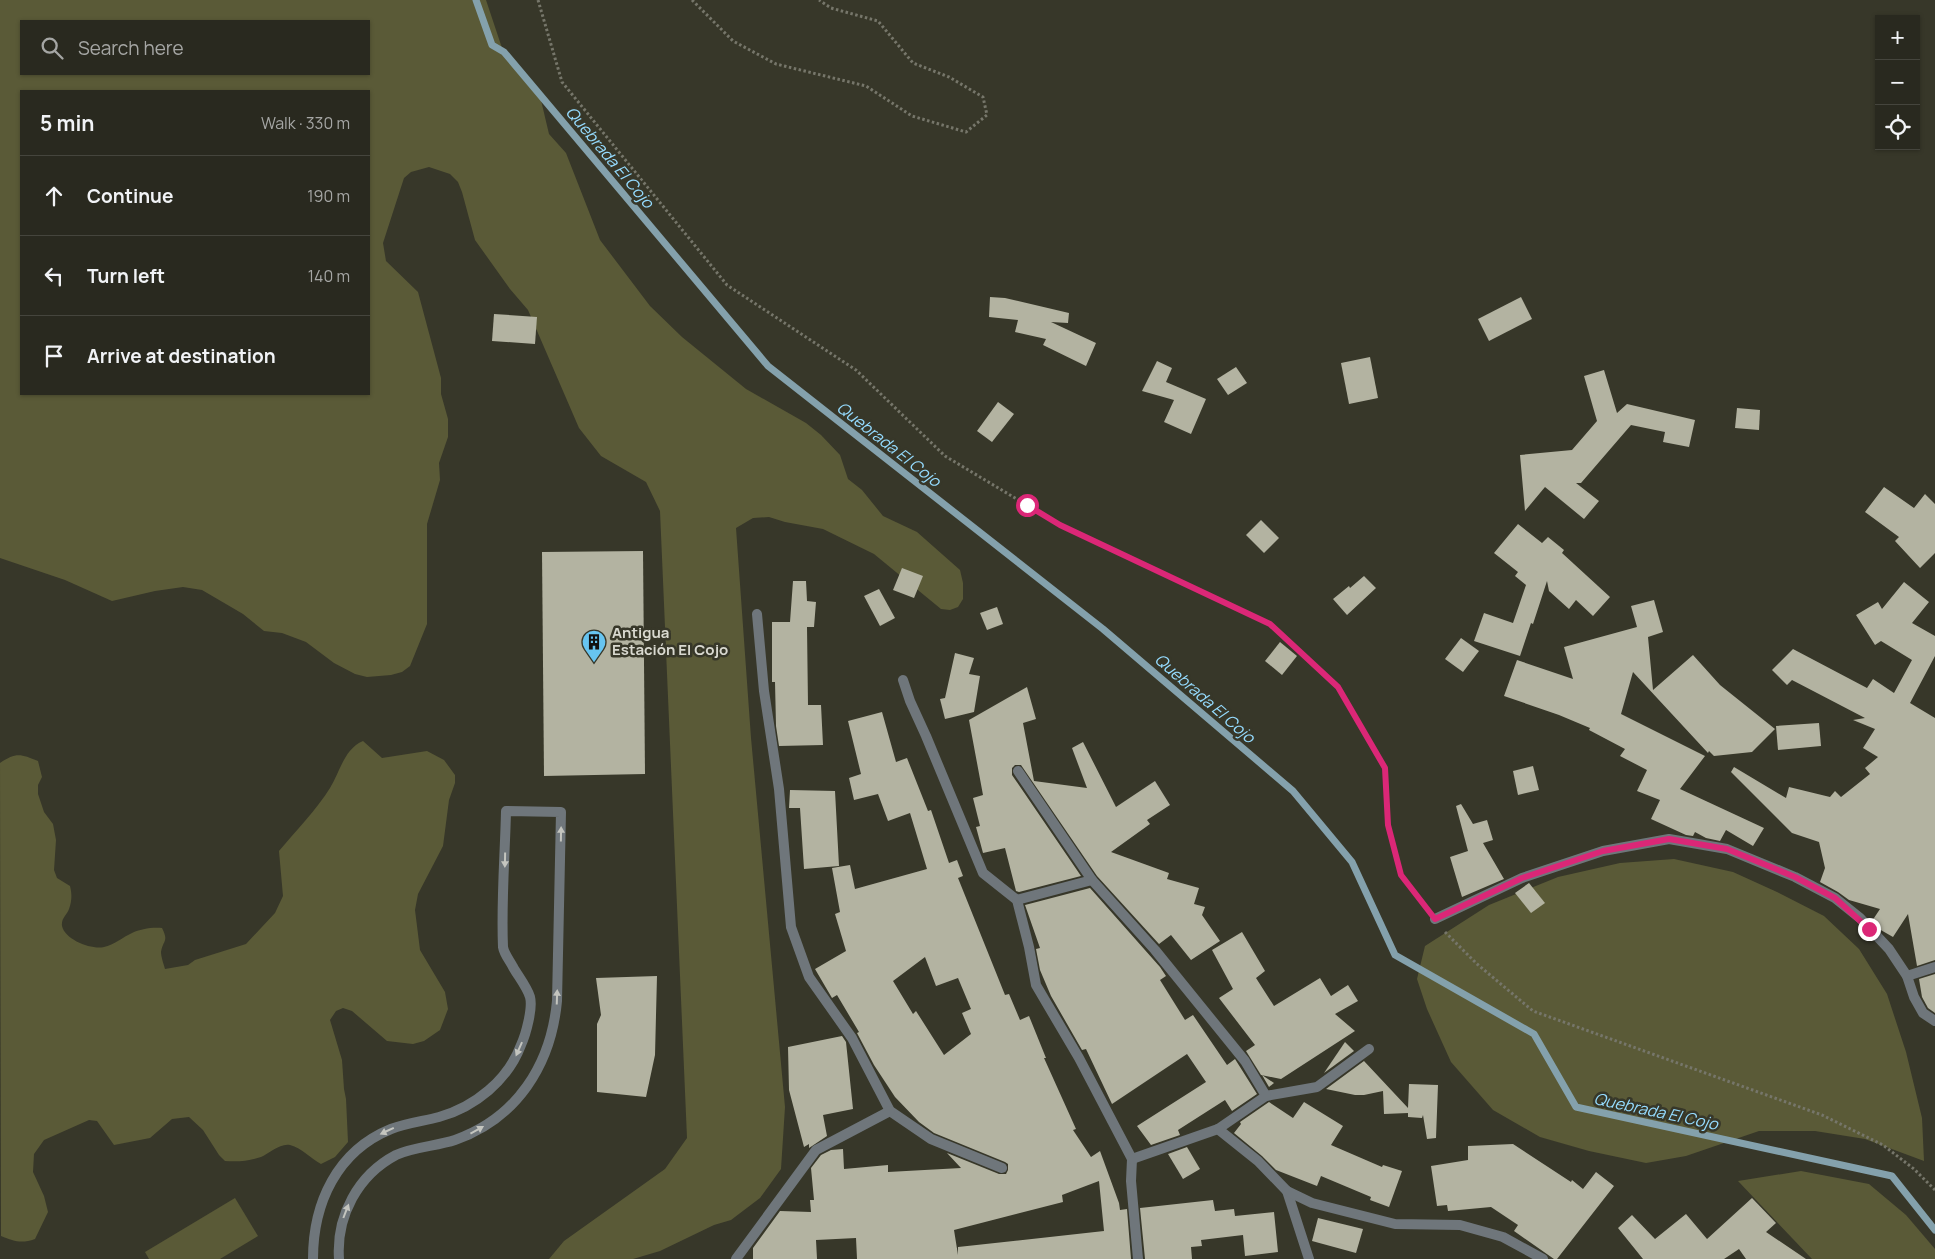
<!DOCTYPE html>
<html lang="en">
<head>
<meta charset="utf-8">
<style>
  :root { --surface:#29291f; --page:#35352c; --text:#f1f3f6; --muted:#a5a6a4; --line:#45453d }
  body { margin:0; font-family:Manrope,sans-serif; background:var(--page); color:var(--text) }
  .controls { position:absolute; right:15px; top:15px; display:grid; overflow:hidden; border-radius:0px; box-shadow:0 1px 4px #0004 }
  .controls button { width:45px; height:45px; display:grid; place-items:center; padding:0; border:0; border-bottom:1px solid var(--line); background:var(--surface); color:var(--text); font:25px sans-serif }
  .stop { position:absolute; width:15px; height:15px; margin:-11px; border:4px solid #db2777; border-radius:50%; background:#fff }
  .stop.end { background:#db2777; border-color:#fff; box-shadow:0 1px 5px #0008 }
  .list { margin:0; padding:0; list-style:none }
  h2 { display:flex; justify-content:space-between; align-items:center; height:65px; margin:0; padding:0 20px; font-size:21px }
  h2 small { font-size:16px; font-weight:400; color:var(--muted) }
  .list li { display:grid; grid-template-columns:32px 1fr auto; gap:15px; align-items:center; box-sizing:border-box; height:80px; padding:0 20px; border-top:1px solid var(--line) }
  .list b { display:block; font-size:19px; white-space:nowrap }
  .list em { font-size:16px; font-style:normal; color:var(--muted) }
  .icon { flex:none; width:28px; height:28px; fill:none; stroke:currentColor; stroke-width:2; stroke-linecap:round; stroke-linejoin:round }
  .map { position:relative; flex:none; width:1935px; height:1259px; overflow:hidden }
  .search { position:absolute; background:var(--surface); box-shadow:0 1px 4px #0004; left:20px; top:20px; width:350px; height:55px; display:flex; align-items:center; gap:12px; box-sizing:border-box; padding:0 18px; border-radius:0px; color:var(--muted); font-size:19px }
  .panel { position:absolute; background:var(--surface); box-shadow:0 1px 4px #0004; left:20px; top:90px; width:350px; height:305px; border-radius:0px }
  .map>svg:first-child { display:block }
  .green { fill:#5a5a37; fill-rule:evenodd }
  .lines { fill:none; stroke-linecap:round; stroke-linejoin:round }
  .stream { stroke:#84a1ac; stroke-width:7 }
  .building { fill:#b3b3a1; fill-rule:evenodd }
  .path { stroke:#76766a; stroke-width:3; stroke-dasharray:2.5 2.5; stroke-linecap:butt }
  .lane { stroke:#6f767b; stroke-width:10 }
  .street { stroke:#6f767b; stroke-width:10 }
  .oneway { fill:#c4c5bf }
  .route { stroke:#db2777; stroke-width:6 }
  .labels { text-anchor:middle; stroke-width:5; stroke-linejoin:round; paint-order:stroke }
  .poi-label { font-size:15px; font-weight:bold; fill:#d9d9d0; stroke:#373729; text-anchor:start }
  .water-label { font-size:16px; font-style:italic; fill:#95dbfe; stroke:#373729 }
</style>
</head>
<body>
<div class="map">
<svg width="1935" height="1259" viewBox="0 0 1935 1259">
  <rect width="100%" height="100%" fill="#373729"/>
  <g class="green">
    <path d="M 0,0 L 486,0 L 502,48 L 527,83 L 540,96 L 549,134 L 566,153 L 600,240 L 650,306 L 682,337 L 746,389 L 806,423 L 821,435 L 840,455 L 848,479 L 862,490 L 883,516 L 917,532 L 960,570 L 963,583 L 963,599 L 958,607 L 950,610 L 941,609 L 874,554 L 823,529 L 785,522 L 769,517 L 753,518 L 736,528 L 751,738 L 785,1107 L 781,1169 L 760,1198 L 731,1220 L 714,1225 L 660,1251 L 633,1259 L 549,1259 L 564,1241 L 665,1169 L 687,1138 L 660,511 L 646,482 L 601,456 L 579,428 L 528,310 L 510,289 L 475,240 L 462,192 L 458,182 L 450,174 L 429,167 L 411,172 L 404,178 L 383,243 L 386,261 L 418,292 L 441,378 L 441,394 L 448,419 L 448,437 L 439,463 L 440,480 L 427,524 L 427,624 L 410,666 L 402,672 L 391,675 L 367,677 L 355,674 L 334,663 L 306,642 L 282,633 L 264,631 L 243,614 L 202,590 L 183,587 L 155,591 L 112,601 L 65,580 L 0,558 ZM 21,21 L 369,21 L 369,74 L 21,74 ZM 21,91 L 369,91 L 369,394 L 21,394 Z"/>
    <path d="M 363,741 L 382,758 L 427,751 L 444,760 L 455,775 L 455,783 L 449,800 L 443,846 L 418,894 L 415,910 L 420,950 L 445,992 L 448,1009 L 440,1030 L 424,1041 L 413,1044 L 387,1041 L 352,1011 L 343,1008 L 336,1011 L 330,1020 L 342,1060 L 344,1089 L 346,1099 L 348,1142 L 335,1157 L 321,1164 C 311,1159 302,1148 290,1145 C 280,1143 270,1153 261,1157 C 249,1161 238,1162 225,1161 L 219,1155 L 203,1130 L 189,1117 L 172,1119 L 150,1138 L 114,1145 L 97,1121 L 89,1120 L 44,1140 L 34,1154 L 33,1172 L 44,1196 L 48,1212 L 35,1239 C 21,1244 14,1241 1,1236 L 0,763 C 16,752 21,754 38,761 L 42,777 L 38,785 L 38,794 L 44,812 L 53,824 L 56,840 L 54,870 L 57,878 L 70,886 C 72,894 72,901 69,909 C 67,915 61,918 62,926 C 65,940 92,950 104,947 C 114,945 123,937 132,933 C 140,929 152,927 162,928 C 169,942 163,940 161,952 C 161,957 164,965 165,969 L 188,965 L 195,960 L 246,944 L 275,913 L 283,896 L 279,851 C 295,832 317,809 330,788 C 340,772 344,749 363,741 Z"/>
    <path d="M 1674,859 L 1733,872 L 1777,892 L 1824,916 L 1859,949 L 1887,994 L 1906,1052 L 1922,1118 L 1924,1161 L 1865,1139 L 1815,1131 L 1759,1131 L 1686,1156 L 1646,1163 L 1589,1151 L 1540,1137 L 1493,1110 L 1451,1062 L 1427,1009 L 1417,979 L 1425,946 L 1489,905 L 1558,877 L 1620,863 Z"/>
    <path d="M 1801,1171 L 1869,1184 L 1906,1215 L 1935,1249 L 1935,1259 L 1812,1259 L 1738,1181 Z"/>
    <path d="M 235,1198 L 258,1236 L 220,1259 L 149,1259 L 145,1252 Z"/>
  </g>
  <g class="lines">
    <path class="stream" d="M 476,0 L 492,45 L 504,52 L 768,366 L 1103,629 L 1293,791 L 1352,862 L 1395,955 L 1534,1034 L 1576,1107 L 1892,1176 L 1935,1230"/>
  </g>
  <g class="building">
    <path d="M 990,297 L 1005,298 L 1069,313 L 1068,323 L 1051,322 L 1096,343 L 1086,366 L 1043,345 L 1046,339 L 1015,332 L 1018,320 L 989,317 Z"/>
    <path d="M 1521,297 L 1532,319 L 1489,341 L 1478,319 Z"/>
    <path d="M 494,314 L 537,317 L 535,344 L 492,341 Z"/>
    <path d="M 1370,357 L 1378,398 L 1349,404 L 1341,363 Z"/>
    <path d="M 1157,361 L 1172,368 L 1166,382 L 1206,399 L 1191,434 L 1164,422 L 1174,400 L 1142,391 Z"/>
    <path d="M 1236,367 L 1247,383 L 1228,395 L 1217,379 Z"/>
    <path d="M 1604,370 L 1617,413 L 1627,404 L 1695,420 L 1689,447 L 1663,442 L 1665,432 L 1631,425 L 1581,483 L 1576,483 L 1599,501 L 1584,519 L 1545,487 L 1525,511 L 1520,455 L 1572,450 L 1597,421 L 1584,376 Z"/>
    <path d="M 998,402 L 1014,414 L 992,442 L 977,431 Z"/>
    <path d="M 1737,408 L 1760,410 L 1759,430 L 1735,428 Z"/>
    <path d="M 1884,487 L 1914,508 L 1925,494 L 1935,504 L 1935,553 L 1920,568 L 1895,541 L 1899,537 L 1865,512 Z"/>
    <path d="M 1261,520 L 1279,538 L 1264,553 L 1246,535 Z"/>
    <path d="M 1518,524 L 1542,543 L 1548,537 L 1564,550 L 1562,553 L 1610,597 L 1593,616 L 1576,600 L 1569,609 L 1549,591 L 1547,581 L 1533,624 L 1531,623 L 1520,656 L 1474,641 L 1484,613 L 1513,623 L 1526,585 L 1515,576 L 1518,572 L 1494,553 Z"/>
    <path d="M 643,551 L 645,774 L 544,776 L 542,552 Z"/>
    <path d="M 902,568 L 923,576 L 914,598 L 893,590 Z"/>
    <path d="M 1364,576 L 1376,588 L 1347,615 L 1333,599 L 1349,586 L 1350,588 Z"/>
    <path d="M 793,581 L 806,581 L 807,601 L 816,602 L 814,627 L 807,627 L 808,705 L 821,705 L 823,745 L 779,746 L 776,726 L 775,682 L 772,682 L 772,622 L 790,622 Z"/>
    <path d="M 1904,582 L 1929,602 L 1912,623 L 1935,636 L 1935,656 L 1910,703 L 1935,718 L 1935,960 L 1917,966 L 1908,914 L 1893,937 L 1879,929 L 1872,921 L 1880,909 L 1849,900 L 1838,892 L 1820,882 L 1825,868 L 1819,842 L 1792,833 L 1731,772 L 1734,767 L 1786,798 L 1789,787 L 1830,797 L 1835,791 L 1841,797 L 1870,774 L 1865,768 L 1878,757 L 1863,748 L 1875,729 L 1853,720 L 1865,718 L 1792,680 L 1787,685 L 1772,670 L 1793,649 L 1867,688 L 1873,679 L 1894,693 L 1912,660 L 1881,641 L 1875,645 L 1856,615 L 1878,602 L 1882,609 Z"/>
    <path d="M 879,589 L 895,618 L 880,626 L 864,596 Z"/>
    <path d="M 1654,600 L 1663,632 L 1648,637 L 1653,690 L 1693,655 L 1720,685 L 1775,729 L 1752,752 L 1714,756 L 1709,751 L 1708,753 L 1633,672 L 1621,714 L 1705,756 L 1680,789 L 1764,828 L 1753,846 L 1726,830 L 1720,841 L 1706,838 L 1695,832 L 1693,836 L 1686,835 L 1651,819 L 1660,800 L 1637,791 L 1647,770 L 1620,756 L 1625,749 L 1589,730 L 1590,728 L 1559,715 L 1504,696 L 1517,660 L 1573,679 L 1564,647 L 1637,627 L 1631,606 Z"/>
    <path d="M 997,607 L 1003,624 L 987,630 L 980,613 Z"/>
    <path d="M 1461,638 L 1479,651 L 1463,672 L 1445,659 Z"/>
    <path d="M 1280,642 L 1297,656 L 1282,675 L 1265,661 Z"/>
    <path d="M 955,653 L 974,658 L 969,674 L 980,676 L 974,712 L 945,719 L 940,699 L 945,698 Z"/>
    <path d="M 1027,687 L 1036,719 L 1023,723 L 1034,781 L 1087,788 L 1072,748 L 1083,742 L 1116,807 L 1155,781 L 1170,805 L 1147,820 L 1150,824 L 1111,852 L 1169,873 L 1167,879 L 1199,888 L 1194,904 L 1205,907 L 1202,915 L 1220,941 L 1191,960 L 1171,935 L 1159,944 L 1097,876 L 1021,765 L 1015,765 L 1012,768 L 1012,775 L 1081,876 L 1019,892 L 1016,891 L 1005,848 L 983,853 L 976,827 L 980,826 L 973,798 L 983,795 L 969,720 Z"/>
    <path d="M 882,712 L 896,762 L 907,758 L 928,811 L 931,810 L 949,863 L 957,860 L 963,876 L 958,878 L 1005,995 L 1009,994 L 1020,1020 L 1029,1016 L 1046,1058 L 1044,1058 L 1076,1129 L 1073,1130 L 1091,1157 L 1100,1151 L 1119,1203 L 1120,1210 L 1127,1209 L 1131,1259 L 857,1259 L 856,1238 L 816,1240 L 817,1259 L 753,1259 L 753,1248 L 780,1211 L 811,1212 L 810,1200 L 814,1200 L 811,1168 L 821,1155 L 831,1150 L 843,1149 L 844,1169 L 888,1165 L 888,1172 L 961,1168 L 947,1153 L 999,1174 L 1006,1174 L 1008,1170 L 1008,1164 L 1005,1162 L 934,1133 L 919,1122 L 895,1097 L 874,1065 L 857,1033 L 859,1032 L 837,995 L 832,998 L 815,969 L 846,951 L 835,914 L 840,912 L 832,868 L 850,865 L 855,889 L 927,869 L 910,813 L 888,821 L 878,794 L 854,800 L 849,778 L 861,774 L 848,721 ZM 925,957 L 936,986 L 958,978 L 971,1009 L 962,1013 L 971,1034 L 944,1055 L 916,1011 L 913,1014 L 893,981 ZM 1099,1181 L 1104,1231 L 958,1247 L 958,1255 L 954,1230 L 1063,1202 L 1062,1195 Z"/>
    <path d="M 1819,723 L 1821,746 L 1778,750 L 1776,726 Z"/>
    <path d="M 1533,766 L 1539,790 L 1518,795 L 1513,771 Z"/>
    <path d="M 790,790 L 835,791 L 839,866 L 804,869 L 800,808 L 789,808 Z"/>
    <path d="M 1461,804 L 1473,824 L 1487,820 L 1493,840 L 1483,843 L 1504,879 L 1462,897 L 1450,857 L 1468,851 L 1456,806 Z"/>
    <path d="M 1529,883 L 1545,903 L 1531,913 L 1515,893 Z"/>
    <path d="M 1090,888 L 1160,967 L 1166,976 L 1160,980 L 1185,1020 L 1193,1015 L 1227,1065 L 1235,1059 L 1257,1094 L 1232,1111 L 1225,1100 L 1178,1130 L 1180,1135 L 1151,1145 L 1137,1126 L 1206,1082 L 1187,1054 L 1112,1104 L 1086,1049 L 1082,1050 L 1051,996 L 1040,970 L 1036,949 L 1040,948 L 1025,905 Z"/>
    <path d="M 1242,932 L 1265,971 L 1256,978 L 1274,1006 L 1320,978 L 1331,996 L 1348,985 L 1358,1001 L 1335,1014 L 1355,1031 L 1281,1079 L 1261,1075 L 1246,1051 L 1255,1045 L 1219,998 L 1233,989 L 1212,950 Z"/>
    <path d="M 1935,974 L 1935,1013 L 1928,1008 L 1922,997 L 1919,979 Z"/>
    <path d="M 657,976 L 655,1055 L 646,1097 L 597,1092 L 597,1024 L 601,1015 L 596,978 Z"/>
    <path d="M 842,1036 L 846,1042 L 853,1109 L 823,1115 L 827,1136 L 809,1148 L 809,1144 L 804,1147 L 789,1090 L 788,1047 Z"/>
    <path d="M 1345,1042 L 1354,1051 L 1324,1073 Z"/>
    <path d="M 1364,1061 L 1408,1108 L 1409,1084 L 1438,1085 L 1436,1138 L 1427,1139 L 1423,1115 L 1422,1118 L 1408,1117 L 1408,1113 L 1384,1114 L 1383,1091 L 1364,1095 L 1355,1095 L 1326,1089 Z"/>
    <path d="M 1262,1075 L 1274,1083 L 1269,1087 Z"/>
    <path d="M 1269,1102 L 1293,1118 L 1304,1102 L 1343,1126 L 1331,1145 L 1382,1167 L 1383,1165 L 1402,1171 L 1389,1207 L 1370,1200 L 1371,1197 L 1321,1176 L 1317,1186 L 1276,1170 L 1262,1156 L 1234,1133 L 1241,1124 L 1240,1122 Z"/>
    <path d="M 1513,1144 L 1571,1182 L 1572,1180 L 1583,1189 L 1596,1172 L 1614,1186 L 1557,1259 L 1554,1259 L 1514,1231 L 1518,1225 L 1491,1207 L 1448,1211 L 1447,1205 L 1437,1206 L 1431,1166 L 1468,1160 L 1468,1146 Z"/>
    <path d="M 1187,1147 L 1200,1169 L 1183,1179 L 1168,1154 Z"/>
    <path d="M 1752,1198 L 1776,1223 L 1766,1232 L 1806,1259 L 1746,1259 L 1739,1249 L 1724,1259 L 1643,1259 L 1618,1228 L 1632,1215 L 1655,1239 L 1686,1214 L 1707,1239 Z"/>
    <path d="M 1213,1200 L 1215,1211 L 1234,1209 L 1235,1216 L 1274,1212 L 1278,1252 L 1245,1256 L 1243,1235 L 1201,1240 L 1202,1246 L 1191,1247 L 1192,1259 L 1145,1259 L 1140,1208 Z"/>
    <path d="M 1318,1218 L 1363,1229 L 1356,1253 L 1312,1241 Z"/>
  </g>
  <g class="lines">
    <g class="path">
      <path d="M 538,0 L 562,82 L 727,285 L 856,370 L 945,456 L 1060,525 L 1270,624 L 1338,687 L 1385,768 L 1388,825 L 1401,875 L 1426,908"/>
      <path d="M 692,0 L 733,41 L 776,64 L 866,86 L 912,116 L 966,132 L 987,115 L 983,97 L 949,77 L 913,63 L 878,21 L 831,8 L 819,0"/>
      <path d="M 1445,932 L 1477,964 L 1533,1011 L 1822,1115 L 1883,1145 L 1914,1169 L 1935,1190"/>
    </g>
    <path class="lane" d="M 1266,1096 L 1317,1087 L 1369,1049"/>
    <g class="street">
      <path d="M 757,614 L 764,691 L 779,789 L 791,927 L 809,977 L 852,1038 L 890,1111 L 931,1139 L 1002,1168"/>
      <path d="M 903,680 L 910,701 L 926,736 L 983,873 L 1017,900 L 1029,947 L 1036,985 L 1079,1058 L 1132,1159 L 1131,1181 L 1138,1259"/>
      <path d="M 1018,771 L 1092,880 L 1155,950 L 1245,1061 L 1266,1096 L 1218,1129 L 1132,1159"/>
      <path d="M 1017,900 L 1092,880"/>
      <path d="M 1435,919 L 1522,878 L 1603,851 L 1669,839 L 1727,849 L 1795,877 L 1835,898 L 1860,918 L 1889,949 L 1907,976 L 1914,997 L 1923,1013 L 1935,1021"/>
      <path d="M 1907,976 L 1935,967"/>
      <path d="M 1218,1129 L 1258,1161 L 1287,1191 L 1309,1259"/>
      <path d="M 1287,1191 L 1312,1203 L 1395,1224 L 1460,1225 L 1503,1237 L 1543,1259"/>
      <path d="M 313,1259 C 313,1203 337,1151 391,1129 C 406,1123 424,1121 439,1117 C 475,1107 508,1080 521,1045 C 526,1034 533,1008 530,997 C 527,987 518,976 513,967 C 510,961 504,954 503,947 C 501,902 505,856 506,811 L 561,812 L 557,1001 C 551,1065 517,1118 455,1140 C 437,1146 413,1147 396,1155 C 358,1175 336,1216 339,1259"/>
      <path d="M 736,1259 L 816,1150 L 890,1111"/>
    </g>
  </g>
  <defs><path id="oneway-solid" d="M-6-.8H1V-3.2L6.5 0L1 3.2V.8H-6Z" transform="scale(1.25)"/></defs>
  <g class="oneway">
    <use href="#oneway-solid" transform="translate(561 834) rotate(-89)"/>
    <use href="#oneway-solid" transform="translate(505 860) rotate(91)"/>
    <use href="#oneway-solid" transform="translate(557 997) rotate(-88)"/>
    <use href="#oneway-solid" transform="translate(519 1049) rotate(114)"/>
    <use href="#oneway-solid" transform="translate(477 1130) rotate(-29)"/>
    <use href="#oneway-solid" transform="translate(387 1131) rotate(155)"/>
    <use href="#oneway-solid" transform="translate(346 1211) rotate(-69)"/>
  </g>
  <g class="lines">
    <path class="route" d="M 1027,505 L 1060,525 L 1270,624 L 1338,687 L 1385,768 L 1388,825 L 1401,875 L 1435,919 L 1522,878 L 1603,851 L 1669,839 L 1727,849 L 1795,877 L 1835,898 L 1869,929"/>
  </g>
  <defs>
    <symbol id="building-pin" viewBox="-11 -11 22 30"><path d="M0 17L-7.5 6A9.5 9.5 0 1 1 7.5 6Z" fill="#67c4f0" stroke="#373729"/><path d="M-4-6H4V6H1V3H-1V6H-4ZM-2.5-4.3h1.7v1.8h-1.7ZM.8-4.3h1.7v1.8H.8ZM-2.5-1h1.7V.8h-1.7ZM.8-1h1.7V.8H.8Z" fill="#111"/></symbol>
  </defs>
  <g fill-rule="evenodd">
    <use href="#building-pin" x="580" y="628" width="28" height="38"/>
  </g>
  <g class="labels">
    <g class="poi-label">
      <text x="612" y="638">Antigua<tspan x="612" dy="17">Estación El Cojo</tspan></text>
    </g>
    <g class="water-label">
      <text transform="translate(610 157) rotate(50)" y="6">Quebrada El Cojo</text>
      <text transform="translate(889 444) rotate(38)" y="6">Quebrada El Cojo</text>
      <text transform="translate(1205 698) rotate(41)" y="6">Quebrada El Cojo</text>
      <text transform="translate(1656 1111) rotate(12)" y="6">Quebrada El Cojo</text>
    </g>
  </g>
</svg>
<div class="controls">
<button>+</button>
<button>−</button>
<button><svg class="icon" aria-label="locate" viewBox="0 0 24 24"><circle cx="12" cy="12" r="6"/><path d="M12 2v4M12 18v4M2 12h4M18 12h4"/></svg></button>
</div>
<div class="stop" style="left:1027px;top:505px"></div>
<div class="stop end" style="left:1869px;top:929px"></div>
<div class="search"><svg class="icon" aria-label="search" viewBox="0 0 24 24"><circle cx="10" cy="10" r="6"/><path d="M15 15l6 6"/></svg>Search here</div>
<section class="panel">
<h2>5 min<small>Walk · 330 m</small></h2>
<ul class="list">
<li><svg class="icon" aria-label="ahead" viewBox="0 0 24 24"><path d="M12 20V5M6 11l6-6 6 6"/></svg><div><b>Continue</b></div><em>190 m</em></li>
<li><svg class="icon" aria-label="left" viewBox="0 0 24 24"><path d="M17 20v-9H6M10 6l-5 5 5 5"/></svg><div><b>Turn left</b></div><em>140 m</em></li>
<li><svg class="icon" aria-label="arrive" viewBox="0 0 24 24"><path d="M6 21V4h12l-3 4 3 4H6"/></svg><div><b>Arrive at destination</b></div></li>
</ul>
</section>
</div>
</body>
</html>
